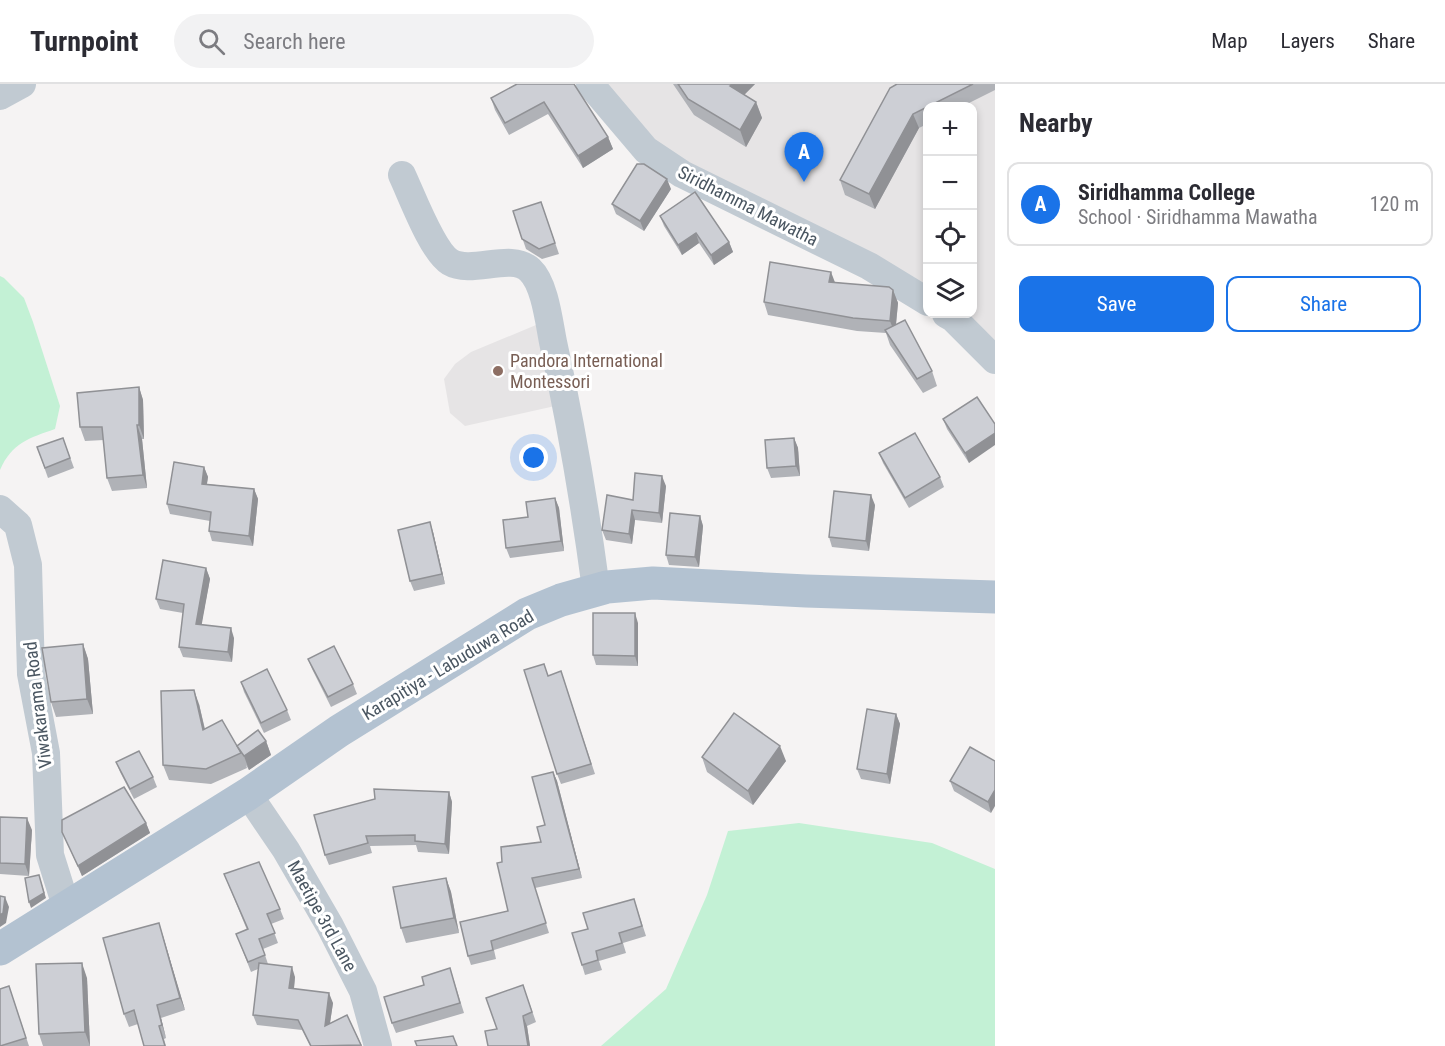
<!DOCTYPE html>
<html lang="en">
<head>
<meta charset="utf-8">
<style>
  :root { --surface:#fff; --page:#f2f2f3; --text:#2b2b33; --muted:#7c7c81; --line:#e1e1e2; --accent:#1a73e8 }
  body { margin:0; font-family:"Roboto Condensed",sans-serif; background:var(--page); color:var(--text) }
  .controls { position:absolute; right:18px; top:18px; display:grid; overflow:hidden; border-radius:12px; box-shadow:0 3px 9px #0003 }
  .controls button { width:54px; height:54px; display:grid; place-items:center; padding:0; border:0; border-bottom:2px solid var(--line); background:var(--surface); color:var(--text); font:30px sans-serif }
  .you { position:absolute; left:534px; top:374px; width:21px; height:21px; margin:-15px; border:4px solid #fff; border-radius:50%; background:#1a73e8; box-shadow:0 0 0 9px #1a73e833 }
  .badge { display:grid; place-items:center; width:39px; height:39px; border-radius:50%; background:var(--accent); color:#fff; font-size:20px; font-weight:700 }
  .pin { position:absolute; translate:-50% -50px; filter:drop-shadow(0 2px 3px #0008) }
  .pin::after { content:''; position:absolute; top:32px; width:21px; height:18px; background:inherit; clip-path:polygon(0 0,100% 0,50% 100%) }
  .list { margin:0; padding:0; list-style:none }
  h2 { display:flex; justify-content:space-between; align-items:center; height:78px; margin:0; padding:0 24px; font-size:26px }
  h2 small { font-size:20px; font-weight:400; color:var(--muted) }
  .list li { display:grid; grid-template-columns:39px 1fr auto; gap:18px; align-items:center; box-sizing:border-box; height:84px; margin:0 12px 12px; padding:0 12px; border:2px solid var(--line); border-radius:12px }
  .list b { display:block; font-size:22px; white-space:nowrap }
  .list p { margin:0; font-size:20px; white-space:nowrap; color:var(--muted) }
  .list em { font-size:20px; font-style:normal; color:var(--muted) }
  .actions { display:flex; gap:12px; padding:18px 24px }
  .actions a { flex:1; padding:14px 0; border:2px solid var(--accent); border-radius:12px; text-align:center; font-size:21px; color:var(--accent) }
  .actions .main { background:var(--accent); color:#fff }
  .icon { flex:none; width:33px; height:33px; fill:none; stroke:currentColor; stroke-width:2; stroke-linecap:round; stroke-linejoin:round }
  .map { position:relative; flex:none; width:995px; height:962px; overflow:hidden }
  header { display:flex; align-items:center; gap:36px; box-sizing:border-box; height:84px; padding:0 30px; background:var(--surface); border-bottom:2px solid var(--line) }
  header strong { font-size:28px }
  nav { display:flex; gap:33px; margin-inline-start:auto; font-size:21px }
  .search { width:420px; height:54px; background:var(--page); display:flex; align-items:center; gap:15px; box-sizing:border-box; padding:0 21px; border-radius:33px; color:var(--muted); font-size:22px }
  main { display:flex }
  aside { flex:1; background:var(--surface) }
  .map>svg:first-child { display:block }
  .education { fill:#e6e4e5 }
  .green { fill:#c3f1d5 }
  .lines { fill:none; stroke-linecap:round; stroke-linejoin:round }
  .minor { stroke:#c1cad2; stroke-width:28 }
  .major { stroke:#b3c2d1; stroke-width:33 }
  .wall { fill:#b0b2b7 }
  .shaded-wall { fill:#909195 }
  .building { fill:#cdcfd5; stroke:#909195; stroke-width:1.5 }
  .education-dot { fill:#8d6e63; stroke:#fff; stroke-width:2 }
  .labels { text-anchor:middle; stroke-width:6; stroke-linejoin:round; paint-order:stroke }
  .street-label { font-size:18px; fill:#4a5661; stroke:#fff }
  .education-label { font-size:18px; fill:#785e54; stroke:#fff; text-anchor:start }
</style>
</head>
<body>
<header>
<strong>Turnpoint</strong>
<div class="search"><svg class="icon" aria-label="search" viewBox="0 0 24 24"><circle cx="10" cy="10" r="6"/><path d="M15 15l6 6"/></svg>Search here</div>
<nav><a>Map</a><a>Layers</a><a>Share</a></nav>
</header>
<main>
<div class="map">
<svg width="995" height="962" viewBox="0 0 995 962">
  <rect width="100%" height="100%" fill="#f5f3f3"/>
  <g class="education">
    <path d="M 590,0 L 995,0 L 995,276 L 946,230 L 972,230 L 972,22 L 928,22 L 927,218 L 682,90 Z"/>
    <path d="M 536,241 L 555,322 L 465,342 L 450,329 L 444,295 L 455,280 L 471,268 Z"/>
  </g>
  <g class="green">
    <path d="M 0,192 L 4,194 L 24,214 L 33,238 L 60,322 L 55,345 C 29,354 12,359 0,386 Z"/>
    <path d="M 799,739 L 932,759 L 995,785 L 995,962 L 601,962 L 666,905 L 707,811 L 728,747 Z"/>
  </g>
  <g class="lines">
    <g class="minor">
      <path d="M 590,0 L 646,66 L 682,90 L 869,182 L 928,218"/>
      <path d="M 0,12 L 22,0"/>
      <path d="M 402,91 C 412,112 432,167 450,178 C 472,191 511,168 530,186 C 545,200 549,238 553,258 C 571,340 585,422 596,505"/>
      <path d="M 946,230 L 953,234 L 995,276"/>
      <path d="M 0,425 L 18,441 L 28,481 L 31,590 L 46,669 L 50,771 L 67,825"/>
      <path d="M 248,710 L 286,766 L 330,842 L 363,907 L 378,962"/>
    </g>
    <path class="major" d="M 0,865 L 248,710 L 339,647 L 527,530 L 561,516 L 607,503 L 653,499 L 806,507 L 995,513"/>
  </g>
  <g class="wall">
    <path d="M 517,0 L 608,53 L 613,65 L 583,84 L 548,30 L 509,51 L 495,26 L 491,14 Z"/>
    <path d="M 673,0 L 755,0 L 744,11 L 756,18 L 762,34 L 746,63 L 694,31 Z"/>
    <path d="M 897,0 L 995,0 L 995,6 L 963,22 L 927,22 L 927,40 L 919,44 L 875,125 L 845,111 L 840,96 Z"/>
    <path d="M 671,105 L 644,147 L 616,130 L 612,120 Z"/>
    <path d="M 541,118 L 559,170 L 542,175 L 526,165 L 513,127 Z"/>
    <path d="M 660,132 L 729,158 L 733,168 L 714,181 L 699,159 L 682,171 L 664,142 Z"/>
    <path d="M 835,198 L 893,206 L 898,219 L 896,240 L 932,287 L 937,302 L 923,309 L 890,261 L 886,249 L 857,247 L 768,231 L 764,218 Z"/>
    <path d="M 139,303 L 143,316 L 144,355 L 142,355 L 147,404 L 112,407 L 107,394 L 104,356 L 85,357 L 80,343 Z"/>
    <path d="M 943,335 L 995,340 L 969,379 L 947,345 Z"/>
    <path d="M 63,354 L 74,384 L 48,394 L 37,363 Z"/>
    <path d="M 794,354 L 798,364 L 800,392 L 771,394 L 767,384 Z"/>
    <path d="M 879,369 L 940,393 L 944,403 L 909,424 L 883,379 Z"/>
    <path d="M 204,383 L 208,393 L 207,400 L 254,405 L 258,415 L 253,462 L 212,457 L 209,447 L 210,437 L 170,430 L 167,420 Z"/>
    <path d="M 666,402 L 662,439 L 635,436 L 632,460 L 606,456 L 602,446 L 633,416 Z"/>
    <path d="M 555,414 L 559,424 L 564,467 L 510,474 L 506,464 L 528,433 Z"/>
    <path d="M 875,421 L 869,467 L 832,463 L 829,453 Z"/>
    <path d="M 700,432 L 703,442 L 699,483 L 669,481 L 666,471 Z"/>
    <path d="M 433,448 L 445,500 L 414,507 L 410,497 Z"/>
    <path d="M 206,484 L 210,495 L 201,541 L 234,554 L 232,578 L 183,573 L 179,563 L 183,529 L 160,525 L 156,515 Z"/>
    <path d="M 638,539 L 638,582 L 596,581 L 593,571 Z"/>
    <path d="M 83,560 L 88,575 L 93,630 L 56,633 L 51,618 Z"/>
    <path d="M 308,575 L 353,600 L 357,610 L 331,623 L 312,585 Z"/>
    <path d="M 561,587 L 595,690 L 561,700 L 557,690 L 548,592 Z"/>
    <path d="M 241,598 L 287,626 L 291,636 L 264,649 L 244,608 Z"/>
    <path d="M 199,620 L 205,645 L 237,662 L 266,657 L 271,671 L 249,686 L 246,681 L 247,684 L 211,700 L 169,696 L 163,681 Z"/>
    <path d="M 896,630 L 900,640 L 890,700 L 861,695 L 857,685 Z"/>
    <path d="M 702,673 L 786,677 L 753,721 L 707,688 Z"/>
    <path d="M 995,677 L 991,729 L 954,707 L 950,697 Z"/>
    <path d="M 116,678 L 153,693 L 157,703 L 134,715 L 120,688 Z"/>
    <path d="M 553,688 L 557,697 L 582,794 L 535,804 L 549,849 L 494,866 L 496,875 L 471,881 L 468,872 L 508,827 L 502,778 L 541,758 L 545,741 Z"/>
    <path d="M 449,708 L 452,718 L 449,770 L 418,768 L 416,761 L 370,762 L 372,769 L 329,781 L 325,771 Z"/>
    <path d="M 0,733 L 32,746 L 29,792 L 0,790 Z"/>
    <path d="M 146,739 L 150,749 L 82,792 L 62,748 Z"/>
    <path d="M 224,790 L 280,825 L 284,835 L 271,840 L 278,859 L 263,865 L 268,880 L 295,893 L 294,904 L 333,919 L 330,939 L 347,931 L 362,962 L 310,962 L 302,946 L 257,941 L 253,931 L 258,885 L 251,888 L 240,860 L 247,846 Z"/>
    <path d="M 446,794 L 451,808 L 459,849 L 406,859 L 401,844 Z"/>
    <path d="M 634,815 L 646,852 L 623,859 L 626,869 L 599,877 L 602,886 L 585,891 L 582,881 L 588,845 Z"/>
    <path d="M 163,852 L 185,926 L 161,934 L 166,954 L 164,955 L 166,962 L 144,962 L 138,940 L 129,943 L 124,930 Z"/>
    <path d="M 450,884 L 464,929 L 396,949 L 392,939 L 424,901 Z"/>
    <path d="M 87,894 L 90,962 L 43,962 L 39,950 Z"/>
    <path d="M 523,901 L 536,938 L 527,942 L 530,962 L 488,962 Z"/>
    <path d="M 9,902 L 29,962 L 0,962 Z"/>
  </g>
  <g class="shaded-wall">
    <path d="M 733,0 L 755,0 L 736,19 L 730,2 Z"/>
    <path d="M 756,18 L 762,34 L 746,63 L 740,46 Z"/>
    <path d="M 913,30 L 919,44 L 875,125 L 869,110 Z"/>
    <path d="M 608,53 L 613,65 L 583,84 L 578,72 Z"/>
    <path d="M 667,95 L 671,105 L 644,147 L 640,137 Z"/>
    <path d="M 696,149 L 699,159 L 682,171 L 678,161 Z"/>
    <path d="M 729,158 L 733,168 L 714,181 L 711,171 Z"/>
    <path d="M 831,188 L 836,201 L 829,198 Z"/>
    <path d="M 893,206 L 898,219 L 895,250 L 890,237 Z"/>
    <path d="M 139,303 L 143,316 L 144,355 L 139,341 Z"/>
    <path d="M 137,341 L 142,355 L 147,404 L 143,391 Z"/>
    <path d="M 995,349 L 995,361 L 969,379 L 965,369 Z"/>
    <path d="M 794,354 L 798,364 L 800,392 L 796,382 Z"/>
    <path d="M 204,383 L 208,393 L 205,410 L 202,400 Z"/>
    <path d="M 662,392 L 666,402 L 662,439 L 659,429 Z"/>
    <path d="M 254,405 L 258,415 L 253,462 L 249,452 Z"/>
    <path d="M 871,411 L 875,421 L 869,467 L 866,457 Z"/>
    <path d="M 555,414 L 559,424 L 564,467 L 561,457 Z"/>
    <path d="M 632,426 L 635,436 L 632,460 L 629,450 Z"/>
    <path d="M 700,432 L 703,442 L 699,483 L 695,473 Z"/>
    <path d="M 430,438 L 433,448 L 445,500 L 442,490 Z"/>
    <path d="M 206,484 L 210,495 L 200,550 L 196,540 Z"/>
    <path d="M 635,529 L 638,539 L 638,582 L 635,572 Z"/>
    <path d="M 231,544 L 234,554 L 232,578 L 228,568 Z"/>
    <path d="M 83,560 L 88,575 L 93,630 L 87,615 Z"/>
    <path d="M 194,606 L 199,620 L 208,660 L 203,646 Z"/>
    <path d="M 896,630 L 900,640 L 890,700 L 887,690 Z"/>
    <path d="M 266,657 L 271,671 L 249,686 L 244,672 Z"/>
    <path d="M 780,662 L 786,677 L 753,721 L 748,707 Z"/>
    <path d="M 553,688 L 557,697 L 582,794 L 579,785 Z"/>
    <path d="M 995,706 L 995,722 L 991,729 L 988,718 Z"/>
    <path d="M 449,708 L 452,718 L 449,770 L 445,760 Z"/>
    <path d="M 27,734 L 32,746 L 29,792 L 25,780 Z"/>
    <path d="M 146,739 L 150,749 L 82,792 L 78,782 Z"/>
    <path d="M 39,791 L 46,814 L 31,824 L 29,818 Z"/>
    <path d="M 446,794 L 451,808 L 459,849 L 454,834 Z"/>
    <path d="M 5,813 L 9,823 L 6,839 L 0,843 L 0,831 Z"/>
    <path d="M 159,839 L 163,852 L 185,926 L 180,914 Z"/>
    <path d="M 82,879 L 87,894 L 90,962 L 85,948 Z"/>
    <path d="M 292,883 L 295,893 L 293,914 L 289,904 Z"/>
    <path d="M 329,909 L 333,919 L 328,952 L 325,942 Z"/>
    <path d="M 157,921 L 161,934 L 166,954 L 162,941 Z"/>
    <path d="M 523,932 L 527,942 L 530,962 L 528,962 Z"/>
  </g>
  <g class="building">
    <path d="M 517,0 L 574,0 L 608,53 L 578,72 L 544,18 L 505,39 L 491,14 Z"/>
    <path d="M 678,0 L 733,0 L 730,2 L 756,18 L 740,46 L 688,15 Z"/>
    <path d="M 897,0 L 973,0 L 913,30 L 869,110 L 840,96 L 890,4 Z"/>
    <path d="M 637,80 L 644,80 L 667,95 L 640,137 L 612,120 Z"/>
    <path d="M 695,108 L 729,158 L 711,171 L 696,149 L 678,161 L 660,132 Z"/>
    <path d="M 541,118 L 555,159 L 539,165 L 522,155 L 513,127 Z"/>
    <path d="M 770,178 L 831,188 L 829,198 L 889,203 L 893,206 L 890,237 L 853,234 L 764,218 Z"/>
    <path d="M 905,236 L 932,287 L 917,295 L 885,246 Z"/>
    <path d="M 139,303 L 139,341 L 137,341 L 143,391 L 107,394 L 102,343 L 80,343 L 77,309 Z"/>
    <path d="M 977,313 L 995,340 L 995,349 L 965,369 L 943,335 Z"/>
    <path d="M 915,349 L 940,393 L 905,414 L 879,369 Z"/>
    <path d="M 63,354 L 70,374 L 45,384 L 37,363 Z"/>
    <path d="M 794,354 L 796,382 L 767,384 L 765,356 Z"/>
    <path d="M 174,378 L 204,383 L 202,400 L 254,405 L 249,452 L 209,447 L 211,428 L 167,420 Z"/>
    <path d="M 635,389 L 662,392 L 659,429 L 632,426 L 629,450 L 602,446 L 607,411 L 633,416 Z"/>
    <path d="M 834,407 L 871,411 L 866,457 L 829,453 Z"/>
    <path d="M 555,414 L 561,457 L 506,464 L 503,436 L 528,433 L 526,418 Z"/>
    <path d="M 670,429 L 700,432 L 695,473 L 666,471 Z"/>
    <path d="M 430,438 L 442,490 L 410,497 L 398,446 Z"/>
    <path d="M 163,476 L 206,484 L 196,540 L 231,544 L 228,568 L 179,563 L 184,520 L 156,515 Z"/>
    <path d="M 593,529 L 635,529 L 635,572 L 593,571 Z"/>
    <path d="M 83,560 L 87,615 L 51,618 L 42,564 Z"/>
    <path d="M 334,562 L 353,600 L 328,613 L 308,575 Z"/>
    <path d="M 544,580 L 548,592 L 561,587 L 591,680 L 557,690 L 524,586 Z"/>
    <path d="M 267,585 L 287,626 L 261,639 L 241,598 Z"/>
    <path d="M 194,606 L 203,646 L 222,636 L 241,669 L 206,685 L 163,681 L 161,607 Z"/>
    <path d="M 867,625 L 896,630 L 887,690 L 857,685 Z"/>
    <path d="M 734,629 L 780,662 L 748,707 L 702,673 Z"/>
    <path d="M 258,646 L 266,657 L 244,672 L 237,662 Z"/>
    <path d="M 970,663 L 995,677 L 995,706 L 988,718 L 950,697 Z"/>
    <path d="M 139,667 L 153,693 L 130,705 L 116,678 Z"/>
    <path d="M 553,688 L 579,785 L 532,794 L 546,839 L 491,857 L 493,866 L 468,872 L 460,838 L 508,827 L 497,779 L 502,778 L 501,763 L 541,758 L 537,743 L 545,741 L 532,693 Z"/>
    <path d="M 124,703 L 146,739 L 78,782 L 62,748 L 62,736 Z"/>
    <path d="M 374,705 L 449,708 L 445,760 L 415,757 L 415,751 L 366,752 L 368,759 L 325,771 L 314,731 L 375,715 Z"/>
    <path d="M 0,733 L 27,734 L 25,780 L 0,779 Z"/>
    <path d="M 259,778 L 280,825 L 267,830 L 275,849 L 259,855 L 265,871 L 248,878 L 236,850 L 248,845 L 224,790 Z"/>
    <path d="M 39,791 L 44,809 L 29,818 L 25,794 Z"/>
    <path d="M 446,794 L 454,834 L 401,844 L 393,803 Z"/>
    <path d="M 0,812 L 5,813 L 3,829 L 0,831 Z"/>
    <path d="M 634,815 L 642,842 L 619,849 L 622,859 L 596,867 L 598,876 L 582,881 L 572,849 L 588,845 L 583,829 Z"/>
    <path d="M 159,839 L 180,914 L 157,921 L 162,941 L 159,942 L 165,962 L 144,962 L 134,926 L 124,930 L 103,854 Z"/>
    <path d="M 82,879 L 85,948 L 39,950 L 36,880 Z"/>
    <path d="M 259,879 L 292,883 L 289,904 L 329,909 L 325,942 L 347,931 L 361,961 L 311,962 L 298,936 L 253,931 Z"/>
    <path d="M 450,884 L 460,919 L 392,939 L 384,913 L 424,901 L 422,893 Z"/>
    <path d="M 523,901 L 532,928 L 523,932 L 528,962 L 488,962 L 485,947 L 497,945 L 486,914 Z"/>
    <path d="M 9,902 L 26,954 L 0,962 L 0,905 Z"/>
    <path d="M 453,952 L 457,962 L 417,962 L 415,957 Z"/>
  </g>
  <circle class="education-dot" cx="498" cy="287" r="6"/>
  <g class="labels">
    <g class="street-label">
      <text transform="translate(748 122) rotate(27)" y="6">Siridhamma Mawatha</text>
      <text transform="translate(448 581) rotate(-31)" y="6">Karapitiya - Labuduwa Road</text>
      <text transform="translate(38 621) rotate(-97)" y="6">Viwakarama Road</text>
      <text transform="translate(322 832) rotate(61)" y="6">Maetipe 3rd Lane</text>
    </g>
    <g class="education-label">
      <text x="510" y="283">Pandora International<tspan x="510" dy="21">Montessori</tspan></text>
    </g>
  </g>
</svg>
<div class="controls">
<button>+</button>
<button>−</button>
<button><svg class="icon" aria-label="locate" viewBox="0 0 24 24"><circle cx="12" cy="12" r="6"/><path d="M12 2v4M12 18v4M2 12h4M18 12h4"/></svg></button>
<button><svg class="icon" aria-label="layers" viewBox="0 0 24 24"><path d="M12 4l9 5-9 5-9-5zM3 14l9 5 9-5"/></svg></button>
</div>
<div class="you"></div>
<div class="pin badge" style="left:804px;top:98px">A</div>
</div>
<aside>
<h2>Nearby<small></small></h2>
<ul class="list">
<li><span class="badge">A</span><div><b>Siridhamma College</b><p>School · Siridhamma Mawatha</p></div><em>120 m</em></li>
</ul>
<div class="actions"><a class="main">Save</a><a>Share</a></div>
</aside>
</main>
</body>
</html>
